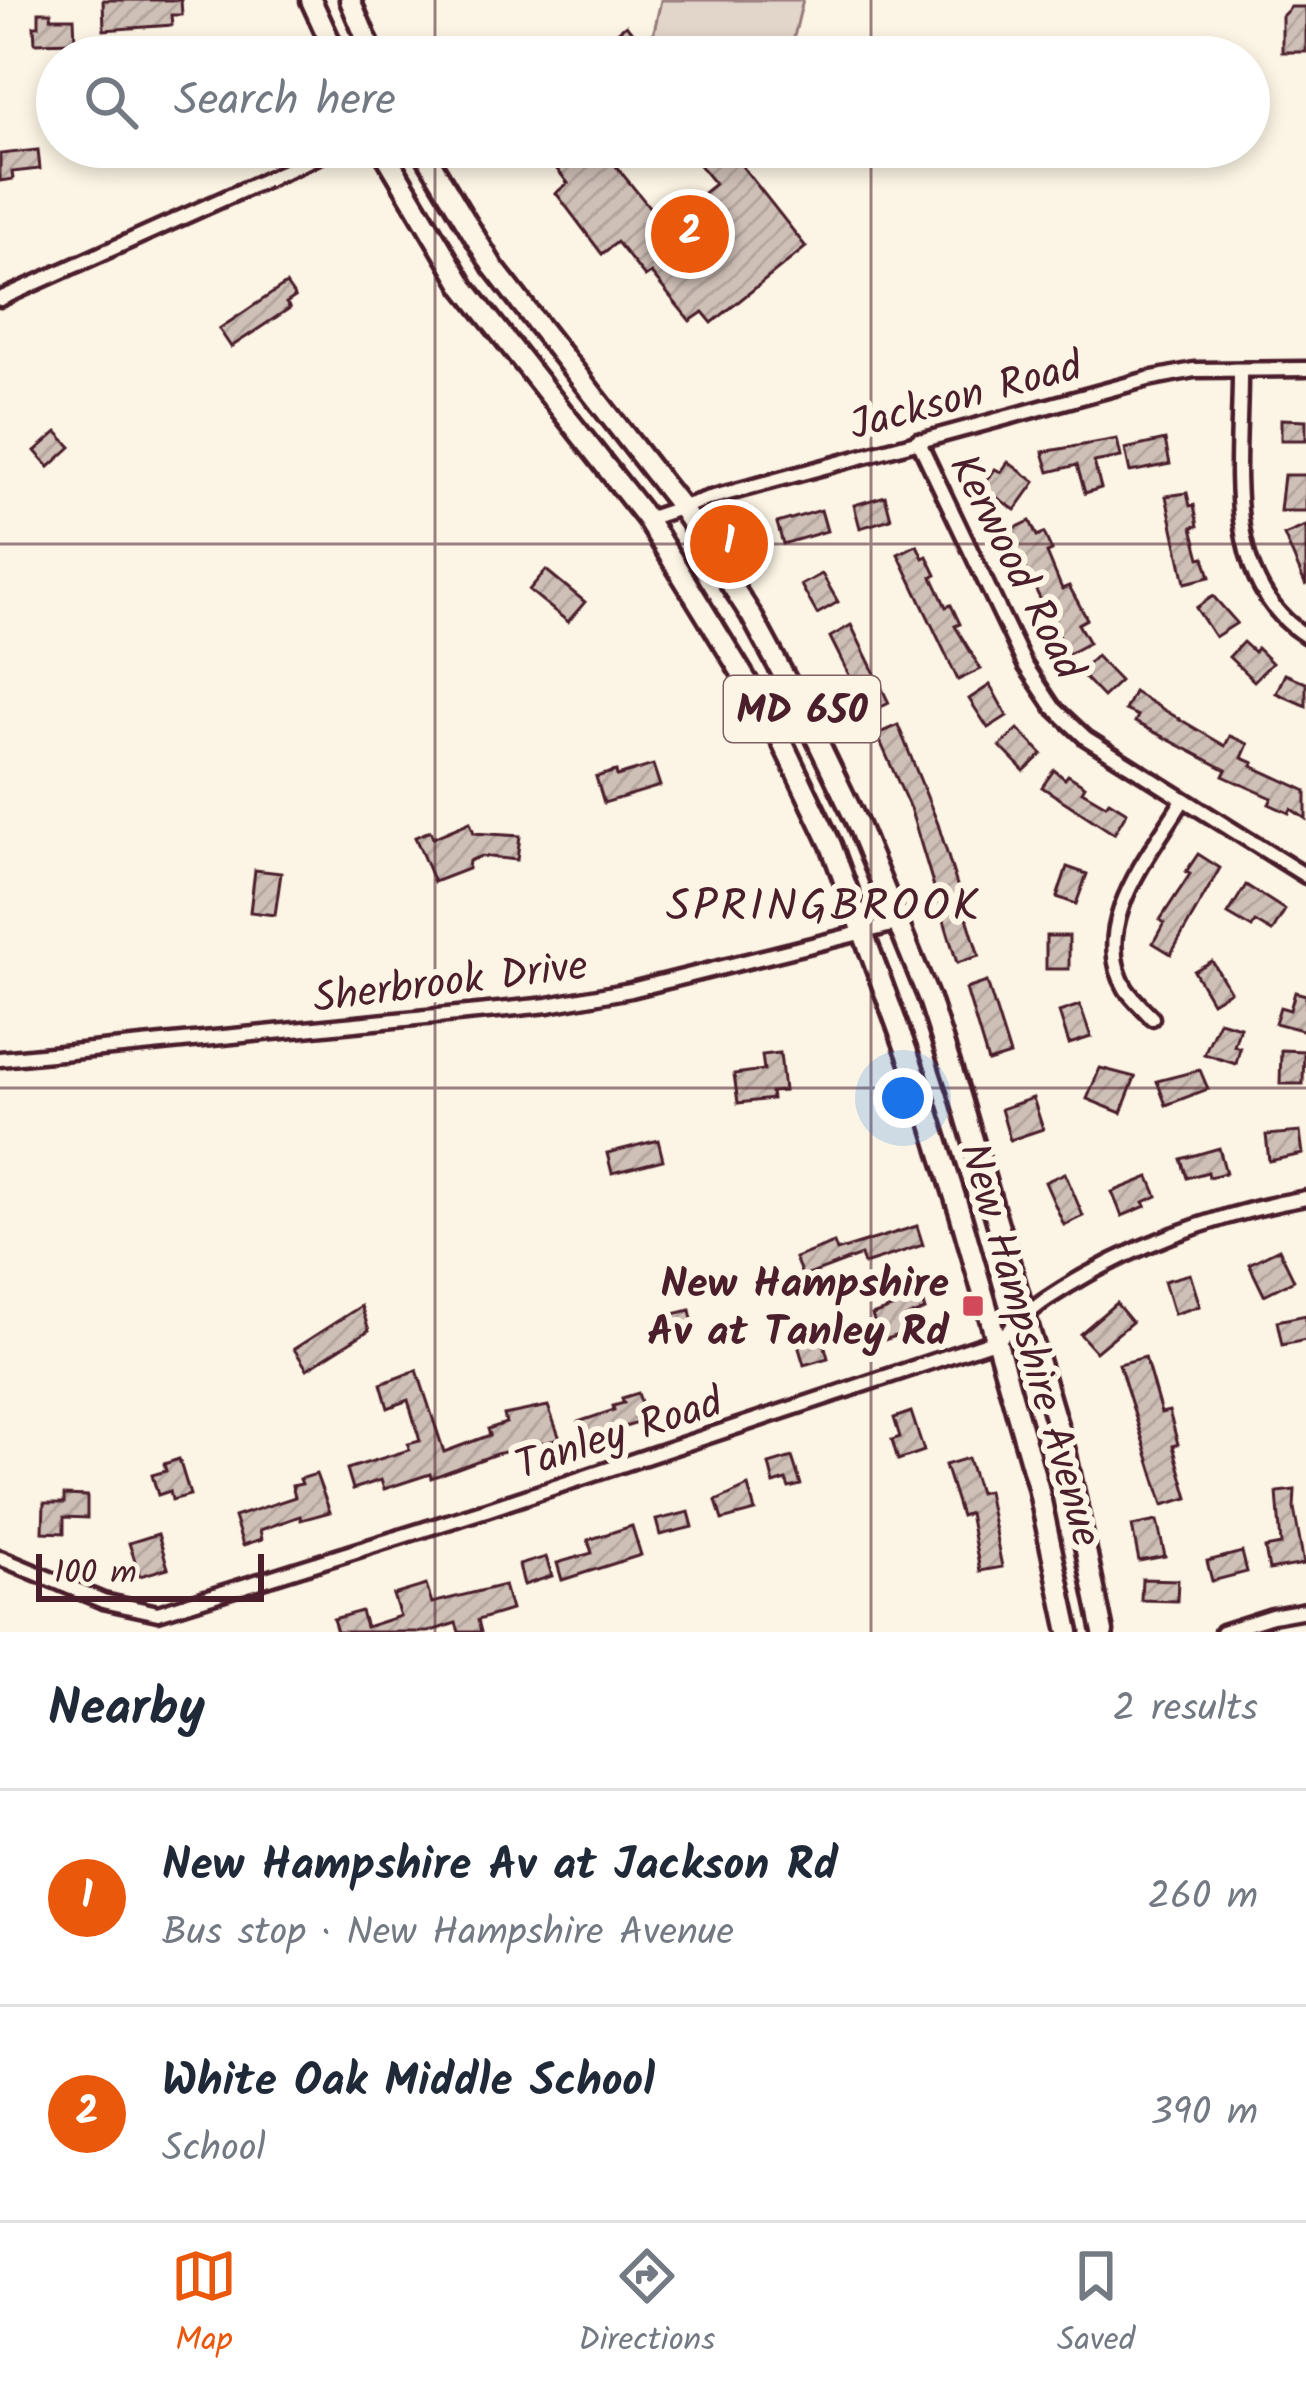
<!DOCTYPE html>
<html lang="en">
<head>
<meta charset="utf-8">
<style>
  :root { --surface:#fff; --page:#f2f2f3; --text:#1f2937; --muted:#747a83; --line:#e0e1e3; --accent:#ea580c }
  body { margin:0; font-family:Kalam,sans-serif; background:var(--page); color:var(--text) }
  .scale { position:absolute; left:36px; bottom:30px; width:228px; box-sizing:border-box; padding-left:12px; border:6px solid #4a1f2b; border-top:0; font-size:33px; line-height:42px; white-space:nowrap; color:#4a1f2b; -webkit-text-stroke:9px #fcf5e5; paint-order:stroke }
  .you { position:absolute; left:903px; top:1098px; width:42px; height:42px; margin:-30px; border:9px solid #fff; border-radius:50%; background:#1a73e8; box-shadow:0 0 0 18px #1a73e833 }
  .badge { display:grid; place-items:center; width:78px; height:78px; border-radius:50%; background:var(--accent); color:#fff; font-size:39px; font-weight:700 }
  .pin { position:absolute; translate:-50% -50%; border:6px solid #fff; box-shadow:0 3px 12px #0006 }
  .list { margin:0; padding:0; list-style:none }
  h2 { display:flex; justify-content:space-between; align-items:center; height:156px; margin:0; padding:0 48px; font-size:51px }
  h2 small { font-size:39px; font-weight:400; color:var(--muted) }
  .list li { display:grid; grid-template-columns:78px 1fr auto; gap:36px; align-items:center; box-sizing:border-box; height:216px; padding:0 48px; border-top:3px solid var(--line) }
  .list b { display:block; font-size:45px; white-space:nowrap }
  .list p { margin:0; font-size:39px; white-space:nowrap; color:var(--muted) }
  .list em { font-size:39px; font-style:normal; color:var(--muted) }
  .icon { flex:none; width:66px; height:66px; fill:none; stroke:currentColor; stroke-width:2; stroke-linecap:round; stroke-linejoin:round }
  .map { position:relative; flex:none; width:1306px; height:1632px; overflow:hidden }
  .search { position:absolute; background:var(--surface); box-shadow:0 6px 18px #0003; left:36px; right:36px; top:36px; height:132px; display:flex; align-items:center; gap:30px; box-sizing:border-box; padding:0 42px; border-radius:66px; color:var(--muted); font-size:45px }
  .sheet { height:588px; background:var(--surface) }
  nav { display:flex; justify-content:space-around; align-items:center; box-sizing:border-box; height:168px; border-top:3px solid var(--line); background:var(--surface); font-size:33px; color:var(--muted) }
  nav a { display:grid; justify-items:center; gap:6px }
  nav .on { color:var(--accent) }
  .map>svg:first-child { display:block }
  .pitch { fill:#e2d5ca; stroke:#967a7a; stroke-width:3 }
  .building { fill:url(#building-hatch); stroke:#4a1f2b; stroke-width:3 }
  .lines { fill:none; stroke-linecap:round; stroke-linejoin:round }
  .street-casing { stroke:#4a1f2b; stroke-width:21 }
  .primary-casing { stroke:#4a1f2b; stroke-width:27 }
  .street { stroke:#fcf5e5; stroke-width:12 }
  .primary { stroke:#fcf5e5; stroke-width:18 }
  .grid { fill:none; stroke:#4a1f2b; stroke-width:3; stroke-opacity:0.55 }
  .poi-dot { fill:#d1495b; stroke:#fcf5e5; stroke-width:4.5 }
  .labels { text-anchor:middle; stroke-width:12; stroke-linejoin:round; paint-order:stroke }
  .shield { fill:#fcf5e5; stroke:#7f5f63; stroke-width:3 }
  .shield-label { font-size:39px; font-weight:bold; fill:#4a1f2b }
  .street-label { font-size:42px; fill:#4a1f2b; stroke:#fcf5e5 }
  .poi-label { font-size:42px; font-weight:bold; fill:#4a1f2b; stroke:#fcf5e5; text-anchor:end }
  .neighbourhood-label { font-size:45px; letter-spacing:3px; fill:#4a1f2b; stroke:#fcf5e5 }
</style>
</head>
<body>
<div class="map">
<svg width="1306" height="1632" viewBox="0 0 1306 1632">
  <defs>
    <pattern id="building-hatch" width="6" height="6" patternUnits="userSpaceOnUse" patternTransform="scale(3)"><rect width="6" height="6" fill="#cfc0b7"/><path d="M-1 1l2-2M0 6l6-6M5 7l2-2" fill="none" stroke="#b3a59e"/></pattern>
  </defs>
  <rect width="100%" height="100%" fill="#fcf5e5"/>
  <filter id="ink" filterUnits="userSpaceOnUse"><feTurbulence type="fractalNoise" baseFrequency=".00833" numOctaves="2"/><feDisplacementMap in="SourceGraphic" scale="24" xChannelSelector="R" yChannelSelector="G"/><feConvolveMatrix kernelMatrix="1 2 1 2 8 2 1 2 1" color-interpolation-filters="sRGB"/></filter>
  <g filter="url(#ink)">
    <path class="pitch" d="M 661,0 L 803,0 L 789,57 L 732,57 L 653,36 Z"/>
    <g class="building">
      <path d="M 103,0 L 181,0 L 182,15 L 171,15 L 172,25 L 104,30 Z"/>
      <path d="M 1291,7 L 1306,7 L 1306,52 L 1282,52 L 1282,16 Z"/>
      <path d="M 39,12 L 51,12 L 51,18 L 74,18 L 75,42 L 35,43 L 34,26 L 39,26 Z"/>
      <path d="M 626,25 L 652,57 L 573,57 L 595,39 L 600,45 Z"/>
      <path d="M 539,147 L 637,147 L 615,165 L 664,225 L 715,184 L 684,147 L 727,147 L 806,247 L 712,323 L 703,312 L 690,321 L 651,273 L 645,277 L 617,242 L 602,254 L 556,193 L 568,183 Z"/>
      <path d="M 38,150 L 40,169 L 12,172 L 13,179 L 0,181 L 0,154 Z"/>
      <path d="M 286,284 L 295,297 L 286,303 L 290,308 L 231,347 L 219,329 Z"/>
      <path d="M 1281,419 L 1306,420 L 1306,440 L 1281,440 Z"/>
      <path d="M 57,432 L 71,447 L 49,467 L 35,451 Z"/>
      <path d="M 1117,439 L 1121,457 L 1094,462 L 1101,488 L 1085,493 L 1077,465 L 1049,472 L 1043,452 Z"/>
      <path d="M 1165,440 L 1170,464 L 1130,472 L 1125,449 Z"/>
      <path d="M 1008,462 L 1035,482 L 1015,510 L 982,487 L 995,469 L 1001,472 Z"/>
      <path d="M 1284,475 L 1306,475 L 1306,511 L 1280,511 Z"/>
      <path d="M 1187,493 L 1190,506 L 1194,505 L 1198,526 L 1192,527 L 1200,558 L 1204,557 L 1210,577 L 1185,583 L 1166,496 Z"/>
      <path d="M 885,496 L 891,519 L 860,528 L 854,505 Z"/>
      <path d="M 821,510 L 827,531 L 783,544 L 777,523 Z"/>
      <path d="M 1030,521 L 1037,536 L 1044,533 L 1052,551 L 1047,553 L 1062,589 L 1069,586 L 1087,619 L 1078,624 L 1089,643 L 1068,654 L 1013,545 L 1017,544 L 1011,530 Z"/>
      <path d="M 1306,526 L 1306,586 L 1284,535 Z"/>
      <path d="M 917,545 L 923,558 L 927,556 L 936,575 L 932,577 L 946,607 L 951,605 L 960,624 L 955,626 L 981,669 L 958,680 L 898,554 Z"/>
      <path d="M 546,570 L 585,602 L 568,622 L 529,590 Z"/>
      <path d="M 822,574 L 838,602 L 817,614 L 801,585 Z"/>
      <path d="M 1213,596 L 1237,623 L 1215,637 L 1196,608 Z"/>
      <path d="M 851,625 L 889,703 L 868,713 L 830,637 Z"/>
      <path d="M 1243,642 L 1254,652 L 1257,648 L 1272,663 L 1254,681 L 1229,657 Z"/>
      <path d="M 1096,656 L 1120,681 L 1103,697 L 1079,672 Z"/>
      <path d="M 1285,674 L 1306,683 L 1306,706 L 1276,693 Z"/>
      <path d="M 990,685 L 1007,716 L 988,728 L 969,699 Z"/>
      <path d="M 1134,692 L 1225,746 L 1230,736 L 1248,744 L 1242,758 L 1254,763 L 1252,766 L 1306,791 L 1306,819 L 1291,809 L 1289,813 L 1269,804 L 1272,798 L 1223,776 L 1226,770 L 1135,722 L 1138,716 L 1125,710 Z"/>
      <path d="M 898,725 L 938,824 L 979,956 L 957,963 L 911,811 L 877,734 Z"/>
      <path d="M 1018,729 L 1042,754 L 1024,771 L 1000,746 Z"/>
      <path d="M 653,765 L 660,786 L 604,803 L 596,777 L 616,771 L 617,776 Z"/>
      <path d="M 1054,770 L 1065,779 L 1068,775 L 1085,786 L 1082,791 L 1106,805 L 1109,801 L 1127,812 L 1114,834 L 1042,787 Z"/>
      <path d="M 470,822 L 474,833 L 520,836 L 517,860 L 481,856 L 469,861 L 468,869 L 434,882 L 415,837 L 430,831 L 433,838 Z"/>
      <path d="M 1198,854 L 1220,868 L 1171,954 L 1153,943 L 1164,923 L 1160,920 L 1190,874 L 1186,872 Z"/>
      <path d="M 1067,867 L 1087,874 L 1076,904 L 1057,897 Z"/>
      <path d="M 255,870 L 281,873 L 275,915 L 250,912 Z"/>
      <path d="M 1246,885 L 1285,910 L 1272,932 L 1255,922 L 1252,928 L 1228,914 Z"/>
      <rect x="1046" y="936" width="23" height="33"/>
      <path d="M 1212,961 L 1230,991 L 1212,1002 L 1194,971 Z"/>
      <path d="M 987,982 L 1010,1055 L 988,1062 L 966,989 Z"/>
      <path d="M 1295,992 L 1306,995 L 1306,1031 L 1275,1023 L 1280,1007 L 1290,1010 Z"/>
      <path d="M 1080,1005 L 1091,1037 L 1069,1044 L 1059,1012 Z"/>
      <path d="M 1219,1021 L 1240,1027 L 1234,1046 L 1240,1048 L 1236,1064 L 1204,1054 Z"/>
      <path d="M 1281,1050 L 1304,1051 L 1303,1084 L 1280,1084 Z"/>
      <path d="M 780,1053 L 784,1091 L 771,1092 L 772,1099 L 738,1103 L 734,1074 L 764,1070 L 762,1055 Z"/>
      <path d="M 1100,1068 L 1135,1077 L 1121,1113 L 1087,1099 Z"/>
      <path d="M 1200,1070 L 1208,1089 L 1166,1105 L 1157,1081 Z"/>
      <path d="M 1033,1098 L 1043,1129 L 1010,1140 L 1001,1109 Z"/>
      <path d="M 1300,1132 L 1303,1154 L 1269,1161 L 1266,1135 Z"/>
      <path d="M 658,1140 L 663,1160 L 612,1173 L 607,1153 Z"/>
      <path d="M 1219,1148 L 1226,1173 L 1209,1177 L 1208,1172 L 1187,1178 L 1181,1159 Z"/>
      <path d="M 1065,1173 L 1083,1216 L 1064,1225 L 1045,1182 Z"/>
      <path d="M 1149,1177 L 1157,1196 L 1144,1202 L 1146,1206 L 1122,1216 L 1112,1192 Z"/>
      <path d="M 917,1226 L 923,1245 L 864,1264 L 861,1255 L 803,1277 L 795,1258 L 834,1243 L 837,1251 Z"/>
      <path d="M 1279,1249 L 1294,1280 L 1264,1295 L 1249,1264 Z"/>
      <path d="M 1190,1274 L 1200,1306 L 1174,1314 L 1164,1281 Z"/>
      <path d="M 921,1297 L 925,1310 L 906,1317 L 911,1331 L 881,1341 L 872,1315 Z"/>
      <path d="M 1116,1303 L 1132,1322 L 1096,1352 L 1080,1334 Z"/>
      <path d="M 361,1306 L 369,1330 L 307,1369 L 294,1349 Z"/>
      <path d="M 690,1310 L 695,1334 L 675,1339 L 669,1315 Z"/>
      <path d="M 1306,1315 L 1306,1340 L 1282,1345 L 1277,1321 Z"/>
      <path d="M 810,1324 L 813,1334 L 821,1332 L 828,1358 L 804,1365 L 793,1328 Z"/>
      <path d="M 1145,1357 L 1161,1413 L 1169,1411 L 1178,1444 L 1173,1446 L 1188,1498 L 1163,1505 L 1119,1364 Z"/>
      <path d="M 417,1370 L 444,1452 L 490,1435 L 488,1429 L 506,1423 L 504,1415 L 548,1406 L 560,1439 L 496,1454 L 431,1478 L 430,1474 L 384,1489 L 381,1480 L 353,1489 L 347,1469 L 409,1450 L 408,1444 L 420,1441 L 408,1400 L 388,1408 L 381,1384 Z"/>
      <path d="M 638,1393 L 647,1420 L 584,1440 L 578,1422 L 614,1410 L 613,1406 L 624,1403 L 622,1398 Z"/>
      <path d="M 911,1412 L 924,1451 L 898,1460 L 892,1440 L 900,1437 L 894,1418 Z"/>
      <path d="M 792,1457 L 801,1485 L 789,1488 L 786,1480 L 774,1484 L 769,1464 Z"/>
      <path d="M 968,1458 L 979,1493 L 987,1491 L 1002,1567 L 980,1571 L 969,1513 L 961,1516 L 945,1465 Z"/>
      <path d="M 179,1459 L 190,1495 L 172,1500 L 170,1491 L 158,1495 L 152,1475 L 166,1471 L 164,1464 Z"/>
      <path d="M 316,1474 L 330,1512 L 301,1520 L 300,1516 L 260,1530 L 262,1539 L 243,1545 L 234,1517 L 295,1497 L 292,1486 L 302,1484 L 300,1479 Z"/>
      <path d="M 748,1486 L 755,1511 L 722,1520 L 716,1501 Z"/>
      <path d="M 1295,1490 L 1294,1508 L 1304,1564 L 1269,1570 L 1265,1548 L 1281,1545 L 1277,1492 Z"/>
      <path d="M 64,1495 L 87,1496 L 87,1518 L 64,1517 L 64,1533 L 43,1532 L 44,1503 L 64,1503 Z"/>
      <path d="M 689,1512 L 693,1527 L 660,1535 L 656,1520 Z"/>
      <path d="M 1157,1521 L 1165,1556 L 1139,1561 L 1132,1526 Z"/>
      <path d="M 632,1526 L 641,1555 L 562,1580 L 557,1563 L 592,1553 L 588,1540 Z"/>
      <path d="M 158,1534 L 168,1568 L 140,1576 L 129,1543 Z"/>
      <path d="M 1242,1552 L 1247,1572 L 1212,1581 L 1207,1561 Z"/>
      <path d="M 546,1557 L 552,1576 L 524,1585 L 519,1565 Z"/>
      <path d="M 1142,1579 L 1178,1580 L 1177,1601 L 1141,1600 Z"/>
      <path d="M 426,1585 L 432,1603 L 504,1585 L 511,1610 L 478,1620 L 481,1632 L 459,1632 L 456,1623 L 428,1632 L 337,1632 L 333,1619 L 361,1611 L 366,1627 L 400,1616 L 393,1595 Z"/>
    </g>
    <g class="lines">
      <defs>
        <g id="street">
          <path d="M 0,299 L 339,147"/>
          <path d="M 1240,370 C 1241,458 1218,580 1306,636"/>
          <path d="M 918,440 L 1025,665 L 1053,707 L 1086,738 L 1306,876"/>
          <path d="M 647,519 L 710,498 L 1148,379 L 1194,370 L 1306,369"/>
          <path d="M 1152,1018 C 1144,1009 1133,999 1126,989 C 1088,925 1151,854 1183,800"/>
          <path d="M 0,1059 L 548,1005 L 631,990 L 900,923"/>
          <path d="M 0,1558 L 103,1601 L 158,1613 L 489,1509 L 997,1340 C 1014,1327 1030,1310 1047,1299 C 1124,1248 1216,1214 1306,1198"/>
          <path d="M 1222,1632 L 1272,1616 L 1306,1610"/>
        </g>
        <g id="primary">
          <path d="M 311,0 L 337,57"/>
          <path d="M 350,0 L 374,57"/>
          <path d="M 381,147 L 464,287 L 647,519 L 775,727 L 831,845 L 922,1093 L 960,1213 L 1038,1487 L 1069,1632"/>
          <path d="M 421,147 L 493,267 L 681,507 L 751,615 L 806,717 L 858,825 L 929,999 L 958,1089 L 1066,1455 L 1103,1632"/>
        </g>
      </defs>
      <use href="#street" class="street-casing"/>
      <use href="#primary" class="primary-casing"/>
      <use href="#street" class="street"/>
      <use href="#primary" class="primary"/>
    </g>
  </g>
  <path class="grid" d="M 435,0 L 435,57M 871,0 L 871,57M 435,147 L 435,1632M 871,147 L 871,1632M 0,544 L 1306,544M 0,1088 L 1306,1088"/>
  <rect class="poi-dot" x="961" y="1294" width="24" height="24" rx="6"/>
  <g class="labels">
    <rect class="shield" x="724" y="676" width="156" height="66" rx="9"/>
    <g class="shield-label">
      <text x="802" y="723">MD 650</text>
    </g>
    <g class="street-label">
      <text transform="translate(965 394) rotate(-15)" y="15">Jackson Road</text>
      <text transform="translate(1018 566) rotate(63)" y="15">Kerwood Road</text>
      <text transform="translate(450 980) rotate(-7)" y="15">Sherbrook Drive</text>
      <text transform="translate(1032 1344) rotate(74)" y="15">New Hampshire Avenue</text>
      <text transform="translate(618 1432) rotate(-18)" y="15">Tanley Road</text>
    </g>
    <g class="poi-label">
      <text x="949" y="1297">New Hampshire<tspan x="949" dy="48">Av at Tanley Rd</tspan></text>
    </g>
    <g class="neighbourhood-label">
      <text x="824" y="920">SPRINGBROOK</text>
    </g>
  </g>
</svg>
<div class="scale">100 m</div>
<div class="you"></div>
<div class="pin badge" style="left:729px;top:544px">1</div>
<div class="pin badge" style="left:690px;top:234px">2</div>
<div class="search"><svg class="icon" aria-label="search" viewBox="0 0 24 24"><circle cx="10" cy="10" r="6"/><path d="M15 15l6 6"/></svg>Search here</div>
</div>
<section class="sheet">
<h2>Nearby<small>2 results</small></h2>
<ul class="list">
<li><span class="badge">1</span><div><b>New Hampshire Av at Jackson Rd</b><p>Bus stop · New Hampshire Avenue</p></div><em>260 m</em></li>
<li><span class="badge">2</span><div><b>White Oak Middle School</b><p>School</p></div><em>390 m</em></li>
</ul>
</section>
<nav>
<a class="on"><svg class="icon" aria-label="map" viewBox="0 0 24 24"><path d="M3 6l6-2 6 2 6-2v14l-6 2-6-2-6 2zM9 4v14M15 6v14"/></svg>Map</a>
<a><svg class="icon" aria-label="directions" viewBox="0 0 24 24"><path d="M12 3l9 9-9 9-9-9zM9 14v-3h6M13 9l2 2-2 2"/></svg>Directions</a>
<a><svg class="icon" aria-label="saved" viewBox="0 0 24 24"><path d="M7 4h10v16l-5-4-5 4z"/></svg>Saved</a>
</nav>
</body>
</html>
